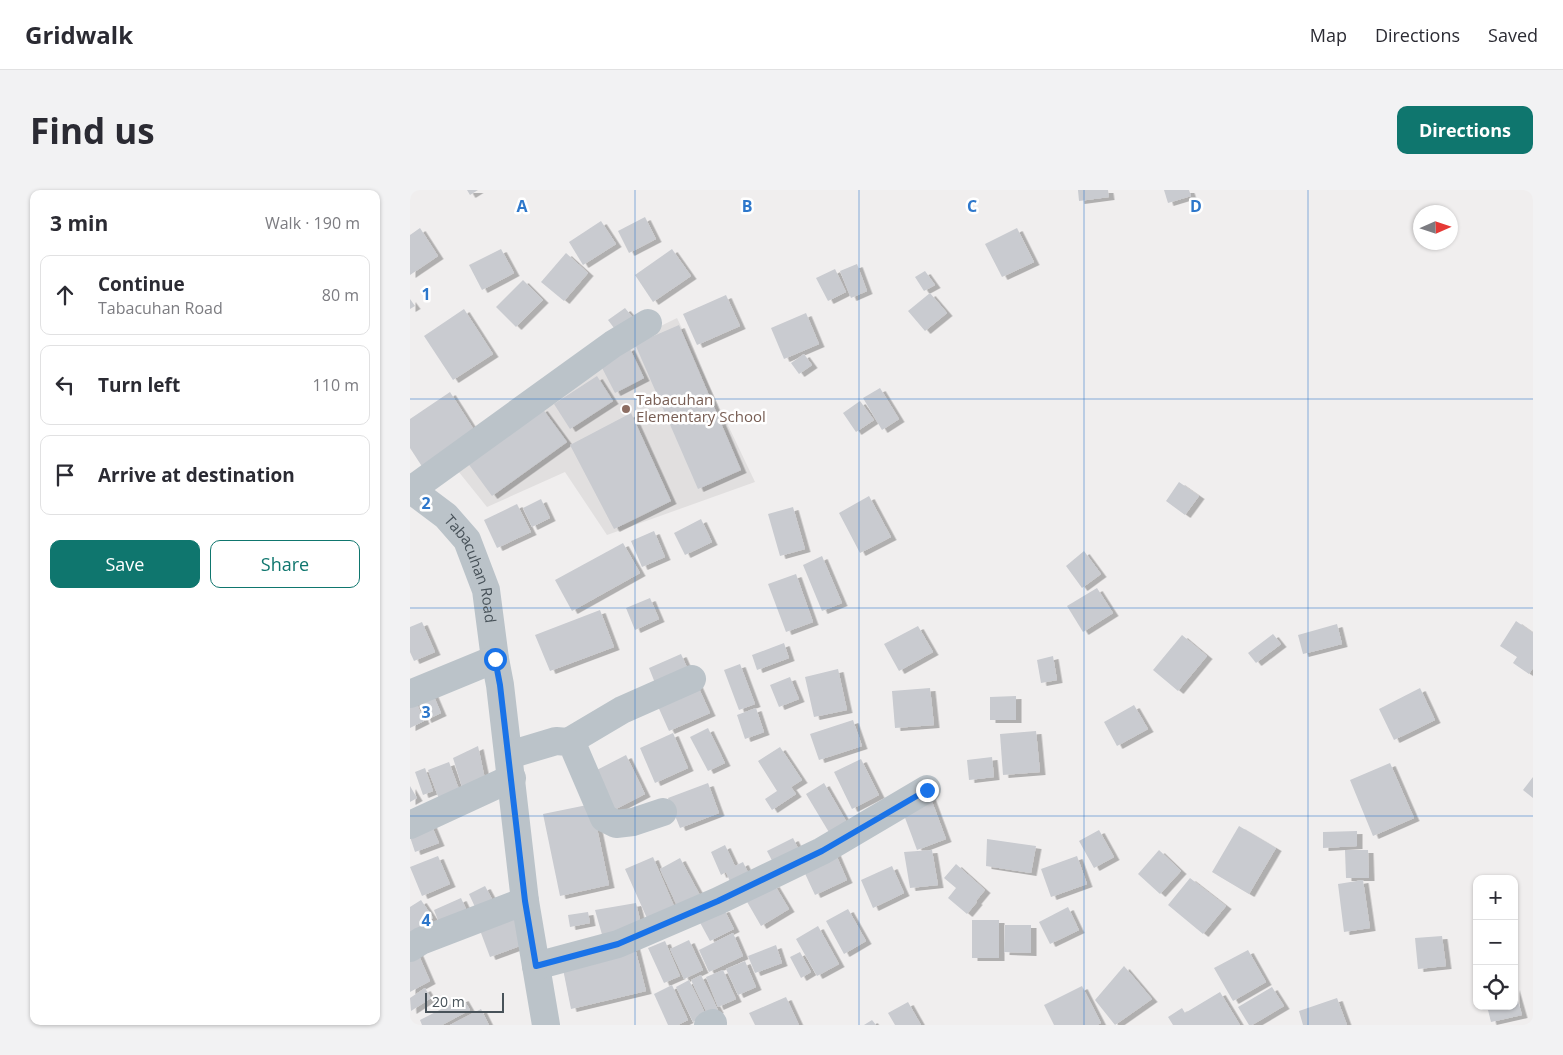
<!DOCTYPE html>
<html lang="en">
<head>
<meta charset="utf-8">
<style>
  :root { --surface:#fff; --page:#f2f2f3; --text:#2b2b33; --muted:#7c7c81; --line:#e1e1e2; --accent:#0f766e }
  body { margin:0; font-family:"Open Sans",sans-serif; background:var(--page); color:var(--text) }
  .controls { position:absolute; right:15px; bottom:15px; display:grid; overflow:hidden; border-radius:10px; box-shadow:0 1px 4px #0004 }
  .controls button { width:45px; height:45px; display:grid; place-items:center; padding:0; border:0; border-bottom:1px solid var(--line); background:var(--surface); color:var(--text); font:25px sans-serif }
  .compass { position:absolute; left:1003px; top:15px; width:45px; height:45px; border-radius:50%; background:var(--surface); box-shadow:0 1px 4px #0004; rotate:87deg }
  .scale { position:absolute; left:15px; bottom:12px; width:79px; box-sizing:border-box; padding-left:5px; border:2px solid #485259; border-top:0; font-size:14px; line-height:18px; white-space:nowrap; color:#485259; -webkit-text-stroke:4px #fff; paint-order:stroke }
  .stop { position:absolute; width:15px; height:15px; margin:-11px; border:4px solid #1a73e8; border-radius:50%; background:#fff }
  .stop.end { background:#1a73e8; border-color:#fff; box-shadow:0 1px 5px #0008 }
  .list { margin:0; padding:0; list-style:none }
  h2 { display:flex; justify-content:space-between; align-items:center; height:65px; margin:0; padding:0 20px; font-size:21px }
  h2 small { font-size:16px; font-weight:400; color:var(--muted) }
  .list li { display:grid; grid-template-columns:32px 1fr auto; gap:15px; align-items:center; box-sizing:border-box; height:80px; margin:0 10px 10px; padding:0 10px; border:1px solid var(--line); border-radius:10px }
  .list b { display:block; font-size:19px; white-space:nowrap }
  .list p { margin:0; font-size:16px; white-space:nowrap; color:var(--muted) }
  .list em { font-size:16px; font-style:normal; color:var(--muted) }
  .actions { display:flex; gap:10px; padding:15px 20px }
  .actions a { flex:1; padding:11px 0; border:1px solid var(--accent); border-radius:10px; text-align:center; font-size:18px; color:var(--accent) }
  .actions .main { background:var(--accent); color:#fff }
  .icon { flex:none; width:28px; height:28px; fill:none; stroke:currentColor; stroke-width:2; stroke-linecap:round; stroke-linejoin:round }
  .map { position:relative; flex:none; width:1123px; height:835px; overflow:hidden; border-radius:10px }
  header { display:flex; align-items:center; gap:30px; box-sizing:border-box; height:70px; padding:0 25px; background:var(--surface); border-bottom:1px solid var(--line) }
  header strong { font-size:24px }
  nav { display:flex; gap:28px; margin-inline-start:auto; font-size:18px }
  .intro { display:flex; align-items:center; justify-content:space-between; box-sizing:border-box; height:120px; padding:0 30px }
  h1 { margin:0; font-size:35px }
  .button { padding:12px 22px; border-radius:10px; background:var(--accent); color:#fff; font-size:18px; font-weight:700 }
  main { display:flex; gap:30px; padding:0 30px }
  aside { flex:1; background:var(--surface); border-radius:10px; box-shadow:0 1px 4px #0004 }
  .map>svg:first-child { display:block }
  .education { fill:#e1dfdf }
  .building { fill:#c9cbd0; filter:url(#shadow) }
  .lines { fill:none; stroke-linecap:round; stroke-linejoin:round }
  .minor { stroke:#bbc3c9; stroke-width:28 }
  .route { stroke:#1a73e8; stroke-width:6 }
  .grid { fill:none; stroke:#2d77cb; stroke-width:1; stroke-opacity:0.55 }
  .education-dot { fill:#8d6e63; stroke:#fff; stroke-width:2 }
  .labels { text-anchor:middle; stroke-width:5; stroke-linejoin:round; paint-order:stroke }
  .education-label { font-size:15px; fill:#785e54; stroke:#fff; text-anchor:start }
  .street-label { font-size:15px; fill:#485259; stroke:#fff }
  .grid-label { font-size:16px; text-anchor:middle; font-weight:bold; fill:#2d77cb; stroke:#fff; stroke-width:5; stroke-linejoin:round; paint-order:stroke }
</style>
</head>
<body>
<header>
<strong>Gridwalk</strong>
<nav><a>Map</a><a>Directions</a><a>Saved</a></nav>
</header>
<div class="intro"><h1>Find us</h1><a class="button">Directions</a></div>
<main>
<aside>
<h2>3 min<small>Walk · 190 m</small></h2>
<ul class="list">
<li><svg class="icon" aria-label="ahead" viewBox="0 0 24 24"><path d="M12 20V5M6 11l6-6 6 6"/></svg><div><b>Continue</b><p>Tabacuhan Road</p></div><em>80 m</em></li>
<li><svg class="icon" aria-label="left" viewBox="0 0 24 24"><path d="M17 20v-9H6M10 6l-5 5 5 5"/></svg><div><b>Turn left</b></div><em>110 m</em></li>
<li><svg class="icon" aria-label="arrive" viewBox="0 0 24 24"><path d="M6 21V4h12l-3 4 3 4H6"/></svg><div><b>Arrive at destination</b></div></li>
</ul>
<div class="actions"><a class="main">Save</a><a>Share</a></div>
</aside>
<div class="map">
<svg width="1123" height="835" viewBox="0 0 1123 835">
  <defs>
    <filter id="shadow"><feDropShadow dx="5.5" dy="3" stdDeviation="0" flood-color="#0004"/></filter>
  </defs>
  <rect width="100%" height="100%" fill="#f0eeee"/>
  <path class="education" d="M 267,128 L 345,292 L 197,345 L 155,282 L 77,317 L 44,276 L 198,162 Z"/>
  <g class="building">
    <path d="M 57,0 L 68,0 L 60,5 Z"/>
    <path d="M 668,0 L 698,0 L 699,7 L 669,11 Z"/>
    <path d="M 754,0 L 779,0 L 781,6 L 758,13 Z"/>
    <path d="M 235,27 L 246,49 L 219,63 L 208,41 Z"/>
    <path d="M 191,31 L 206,54 L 173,75 L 159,52 Z"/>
    <path d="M 10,38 L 28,66 L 0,85 L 0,45 Z"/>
    <path d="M 607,38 L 624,72 L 592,87 L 575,54 Z"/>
    <path d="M 91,59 L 104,83 L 72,100 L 59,75 Z"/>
    <path d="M 262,59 L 281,86 L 243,112 L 225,85 Z"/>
    <path d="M 156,63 L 178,83 L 154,111 L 131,92 Z"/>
    <path d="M 447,74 L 457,101 L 441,108 L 430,81 Z"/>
    <path d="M 425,79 L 436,102 L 418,111 L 406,88 Z"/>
    <path d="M 515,81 L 525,95 L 514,101 L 505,87 Z"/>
    <path d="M 113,90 L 133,110 L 106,137 L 86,117 Z"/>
    <path d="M 520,103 L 537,123 L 515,141 L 498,121 Z"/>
    <path d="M 316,105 L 330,136 L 287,155 L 273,124 Z"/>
    <path d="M 0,109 L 5,116 L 0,119 Z"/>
    <path d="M 215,118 L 224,129 L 207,142 L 198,130 Z"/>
    <path d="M 54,119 L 83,164 L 43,190 L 14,146 Z"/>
    <path d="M 396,123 L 409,154 L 374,169 L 361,138 Z"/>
    <path d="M 269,135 L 331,280 L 288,299 L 225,154 Z"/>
    <path d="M 219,157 L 234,188 L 205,203 L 189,172 Z"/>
    <path d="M 394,164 L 402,175 L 389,184 L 381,173 Z"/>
    <path d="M 187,186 L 203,211 L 160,239 L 144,214 Z"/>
    <path d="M 470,198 L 489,229 L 472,240 L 453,208 Z"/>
    <path d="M 40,202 L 66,243 L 13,278 L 0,258 L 0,229 Z"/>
    <path d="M 450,211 L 464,230 L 446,242 L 433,223 Z"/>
    <path d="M 132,218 L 157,252 L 82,306 L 57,272 Z"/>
    <path d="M 221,223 L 261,311 L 204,339 L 160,255 Z"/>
    <path d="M 769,292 L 789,306 L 775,325 L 756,311 Z"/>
    <path d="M 459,306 L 481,347 L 450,363 L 429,323 Z"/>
    <path d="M 131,309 L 140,328 L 122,337 L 113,318 Z"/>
    <path d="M 107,314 L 121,342 L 87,358 L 74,330 Z"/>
    <path d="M 383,317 L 395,359 L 370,366 L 358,324 Z"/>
    <path d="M 291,329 L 302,352 L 275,365 L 264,343 Z"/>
    <path d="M 244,341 L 255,367 L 232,377 L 221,351 Z"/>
    <path d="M 213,353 L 230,383 L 162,421 L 145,390 Z"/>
    <path d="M 674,361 L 691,384 L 672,398 L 656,376 Z"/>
    <path d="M 412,366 L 432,413 L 412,421 L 393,375 Z"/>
    <path d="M 386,384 L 403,432 L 376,442 L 358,394 Z"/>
    <path d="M 687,398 L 703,423 L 673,442 L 657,416 Z"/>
    <path d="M 240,408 L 249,429 L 225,440 L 216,418 Z"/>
    <path d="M 190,420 L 204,457 L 140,481 L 125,445 Z"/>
    <path d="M 1106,431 L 1123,443 L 1123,478 L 1119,484 L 1103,473 L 1107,467 L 1090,456 Z"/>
    <path d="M 12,432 L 25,462 L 4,471 L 0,462 L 0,437 Z"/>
    <path d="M 927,434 L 932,454 L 893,464 L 888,445 Z"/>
    <path d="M 508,436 L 523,462 L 489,481 L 474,454 Z"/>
    <path d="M 863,444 L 871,454 L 846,473 L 838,463 Z"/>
    <path d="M 772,445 L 797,466 L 768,501 L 743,480 Z"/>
    <path d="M 374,453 L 379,468 L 347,480 L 342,465 Z"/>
    <path d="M 271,464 L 280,484 L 247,498 L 239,478 Z"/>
    <path d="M 643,466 L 647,490 L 631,493 L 627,470 Z"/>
    <path d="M 330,474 L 345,514 L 329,520 L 314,480 Z"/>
    <path d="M 428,479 L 437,520 L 404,527 L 395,487 Z"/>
    <path d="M 380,487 L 389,509 L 369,517 L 360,495 Z"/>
    <path d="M 287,494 L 300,523 L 259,541 L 246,512 Z"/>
    <path d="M 520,498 L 524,535 L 485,538 L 482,501 Z"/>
    <path d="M 1010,498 L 1025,530 L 984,550 L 969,519 Z"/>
    <path d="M 22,502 L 31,523 L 16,530 L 7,509 Z"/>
    <path d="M 606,506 L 606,530 L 580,530 L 580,507 Z"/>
    <path d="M 5,509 L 14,531 L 0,538 L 0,511 Z"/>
    <path d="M 724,515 L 738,539 L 707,556 L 694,532 Z"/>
    <path d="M 346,518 L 354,542 L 335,549 L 327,525 Z"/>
    <path d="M 443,530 L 452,556 L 409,570 L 400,544 Z"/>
    <path d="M 298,538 L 315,573 L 298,581 L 280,547 Z"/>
    <path d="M 626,541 L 630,582 L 593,585 L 590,544 Z"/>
    <path d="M 263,543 L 278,578 L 245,593 L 230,558 Z"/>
    <path d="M 68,556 L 75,589 L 52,597 L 43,568 Z"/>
    <path d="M 370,557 L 392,590 L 381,597 L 386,604 L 362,620 L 355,609 L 367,601 L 348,571 Z"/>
    <path d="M 216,565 L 235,604 L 200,622 L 181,583 Z"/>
    <path d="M 582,567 L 584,587 L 559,590 L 557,570 Z"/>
    <path d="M 451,569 L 469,605 L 442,619 L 424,582 Z"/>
    <path d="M 39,572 L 50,602 L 29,609 L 18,580 Z"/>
    <path d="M 980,573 L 1004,628 L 963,646 L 940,590 Z"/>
    <path d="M 15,578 L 23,601 L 13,605 L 5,582 Z"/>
    <path d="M 1123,587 L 1123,608 L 1113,600 Z"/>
    <path d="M 298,593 L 309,623 L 270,638 L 258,608 Z"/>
    <path d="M 414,593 L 440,638 L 423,649 L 396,604 Z"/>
    <path d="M 0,596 L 7,608 L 0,612 Z"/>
    <path d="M 520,606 L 536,649 L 507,660 L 491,617 Z"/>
    <path d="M 182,614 L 199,695 L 150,706 L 133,624 Z"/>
    <path d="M 21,634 L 29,653 L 5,662 L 0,647 Z"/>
    <path d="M 829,636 L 866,658 L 839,704 L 802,682 Z"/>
    <path d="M 689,640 L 704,667 L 684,678 L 669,651 Z"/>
    <path d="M 947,641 L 947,656 L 913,658 L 913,642 Z"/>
    <path d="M 383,648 L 392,666 L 367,680 L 357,661 Z"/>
    <path d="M 577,649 L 626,656 L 621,683 L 576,676 Z"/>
    <path d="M 315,655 L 325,676 L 333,672 L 343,693 L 324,701 L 316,682 L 311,685 L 301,662 Z"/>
    <path d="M 424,660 L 437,690 L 405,705 L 391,675 Z"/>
    <path d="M 522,660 L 528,695 L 500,698 L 494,662 Z"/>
    <path d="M 749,660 L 771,681 L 750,704 L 728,684 Z"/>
    <path d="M 935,660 L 958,660 L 959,688 L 936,688 Z"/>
    <path d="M 28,666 L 40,694 L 12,706 L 0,677 Z"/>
    <path d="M 667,666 L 677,694 L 641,707 L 631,679 Z"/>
    <path d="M 243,667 L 267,723 L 240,735 L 215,679 Z"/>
    <path d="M 270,668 L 292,709 L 269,720 L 250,679 Z"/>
    <path d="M 546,674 L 575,700 L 566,711 L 567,712 L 557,724 L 538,708 L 546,698 L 534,688 Z"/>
    <path d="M 482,676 L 494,703 L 463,718 L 451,690 Z"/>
    <path d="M 780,688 L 816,716 L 793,744 L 758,715 Z"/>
    <path d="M 953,690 L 960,738 L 934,742 L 928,694 Z"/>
    <path d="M 364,694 L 379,719 L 351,736 L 336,710 Z"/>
    <path d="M 75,696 L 82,709 L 65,717 L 59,704 Z"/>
    <path d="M 51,708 L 57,721 L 29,733 L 24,720 Z"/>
    <path d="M 11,710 L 23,728 L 0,743 L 0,717 Z"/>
    <path d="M 226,713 L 232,738 L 193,748 L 185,720 Z"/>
    <path d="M 658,717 L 669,740 L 640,754 L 629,732 Z"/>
    <path d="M 314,719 L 324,739 L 300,751 L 287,727 Z"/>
    <path d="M 438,719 L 456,751 L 434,764 L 416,731 Z"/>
    <path d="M 106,721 L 118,753 L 80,767 L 68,735 Z"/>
    <path d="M 178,722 L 180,733 L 160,737 L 158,725 Z"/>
    <rect x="562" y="730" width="27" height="38"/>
    <path d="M 595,735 L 621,735 L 621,763 L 594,762 Z"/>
    <path d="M 408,736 L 429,774 L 407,786 L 386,749 Z"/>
    <path d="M 323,743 L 333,766 L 299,782 L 289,760 Z"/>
    <path d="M 1032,746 L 1036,776 L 1008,779 L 1005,748 Z"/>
    <path d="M 279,750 L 293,780 L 274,789 L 260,759 Z"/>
    <path d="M 255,751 L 270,786 L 254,793 L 238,758 Z"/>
    <path d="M 224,754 L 236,801 L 161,819 L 153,779 Z"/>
    <path d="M 366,755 L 372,773 L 345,783 L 338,766 Z"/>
    <path d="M 6,759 L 20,791 L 0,802 L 0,763 Z"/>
    <path d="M 838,760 L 856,792 L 823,811 L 804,778 Z"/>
    <path d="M 390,762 L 401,782 L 391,788 L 380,767 Z"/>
    <path d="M 335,771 L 346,797 L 328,805 L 316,779 Z"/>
    <path d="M 714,776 L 742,809 L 705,835 L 685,810 Z"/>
    <path d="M 313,780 L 326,809 L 308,817 L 296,787 Z"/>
    <path d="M 291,785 L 308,820 L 298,825 L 281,790 Z"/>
    <path d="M 279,790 L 296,825 L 283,832 L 266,797 Z"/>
    <path d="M 262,795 L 278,830 L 268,835 L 258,835 L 244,804 Z"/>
    <path d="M 672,796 L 691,833 L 687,835 L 644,835 L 634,815 Z"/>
    <path d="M 862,797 L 874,816 L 842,835 L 839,835 L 828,817 Z"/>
    <path d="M 1104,797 L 1112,825 L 1081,832 L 1077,816 L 1104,816 Z"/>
    <path d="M 15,798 L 21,808 L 1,821 L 0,808 Z"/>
    <path d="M 810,802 L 830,835 L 763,835 L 758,827 L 772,818 L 775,823 Z"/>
    <path d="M 376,807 L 389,835 L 345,835 L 339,823 Z"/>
    <path d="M 53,808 L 60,820 L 32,835 L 12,835 L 10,830 Z"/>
    <path d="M 927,808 L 937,835 L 893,835 L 889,821 Z"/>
    <path d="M 498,812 L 511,835 L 485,835 L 478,823 Z"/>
    <path d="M 71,819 L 79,835 L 40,835 Z"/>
    <path d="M 462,830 L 466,835 L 454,835 Z"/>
  </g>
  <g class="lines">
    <g class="minor">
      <path id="s1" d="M 0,299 L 36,326 L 57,350 L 76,400 L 85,469 L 90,495 L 115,711 L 136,835"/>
      <path d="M 1,300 L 203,154 L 238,133"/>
      <path d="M 0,504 L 85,469"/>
      <path d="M 158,552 L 212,520 L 282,489"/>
      <path d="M 99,565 L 146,551 L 158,552 L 164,558 L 194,628 L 206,634 L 223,632 L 253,622"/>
      <path d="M 0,635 L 102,588"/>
      <path d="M 0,758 L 11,751 L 115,711"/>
      <path d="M 126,776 L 208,754 L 308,711 L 412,661 L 517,599"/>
      <path d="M 298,835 L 303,833"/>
    </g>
  </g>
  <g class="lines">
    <path class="route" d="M 85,469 L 90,495 L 115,711 L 126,776 L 208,754 L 308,711 L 412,661 L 517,600"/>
  </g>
  <path class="grid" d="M 225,0 L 225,835M 449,0 L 449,835M 674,0 L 674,835M 898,0 L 898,835M 0,209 L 1123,209M 0,418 L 1123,418M 0,626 L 1123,626"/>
  <circle class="education-dot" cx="216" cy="219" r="5"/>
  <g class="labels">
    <g class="education-label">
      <text x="226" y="215">Tabacuhan<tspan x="226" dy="17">Elementary School</tspan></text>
    </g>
    <g class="street-label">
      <text dy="5" stroke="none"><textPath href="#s1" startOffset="105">Tabacuhan Road</textPath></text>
    </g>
  </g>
  <g class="grid-label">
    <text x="112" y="22">A</text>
    <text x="337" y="22">B</text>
    <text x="562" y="22">C</text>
    <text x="786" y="22">D</text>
    <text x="16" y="110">1</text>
    <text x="16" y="319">2</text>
    <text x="16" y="528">3</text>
    <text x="16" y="736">4</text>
  </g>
</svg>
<div class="controls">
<button>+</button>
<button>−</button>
<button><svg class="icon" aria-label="locate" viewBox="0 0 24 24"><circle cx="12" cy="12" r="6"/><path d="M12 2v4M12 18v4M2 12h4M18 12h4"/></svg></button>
</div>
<svg class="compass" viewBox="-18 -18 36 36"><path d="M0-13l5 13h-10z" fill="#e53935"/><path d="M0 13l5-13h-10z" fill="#7c7c81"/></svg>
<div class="scale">20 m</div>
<div class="stop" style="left:85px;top:469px"></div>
<div class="stop end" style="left:517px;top:600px"></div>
</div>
</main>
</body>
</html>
